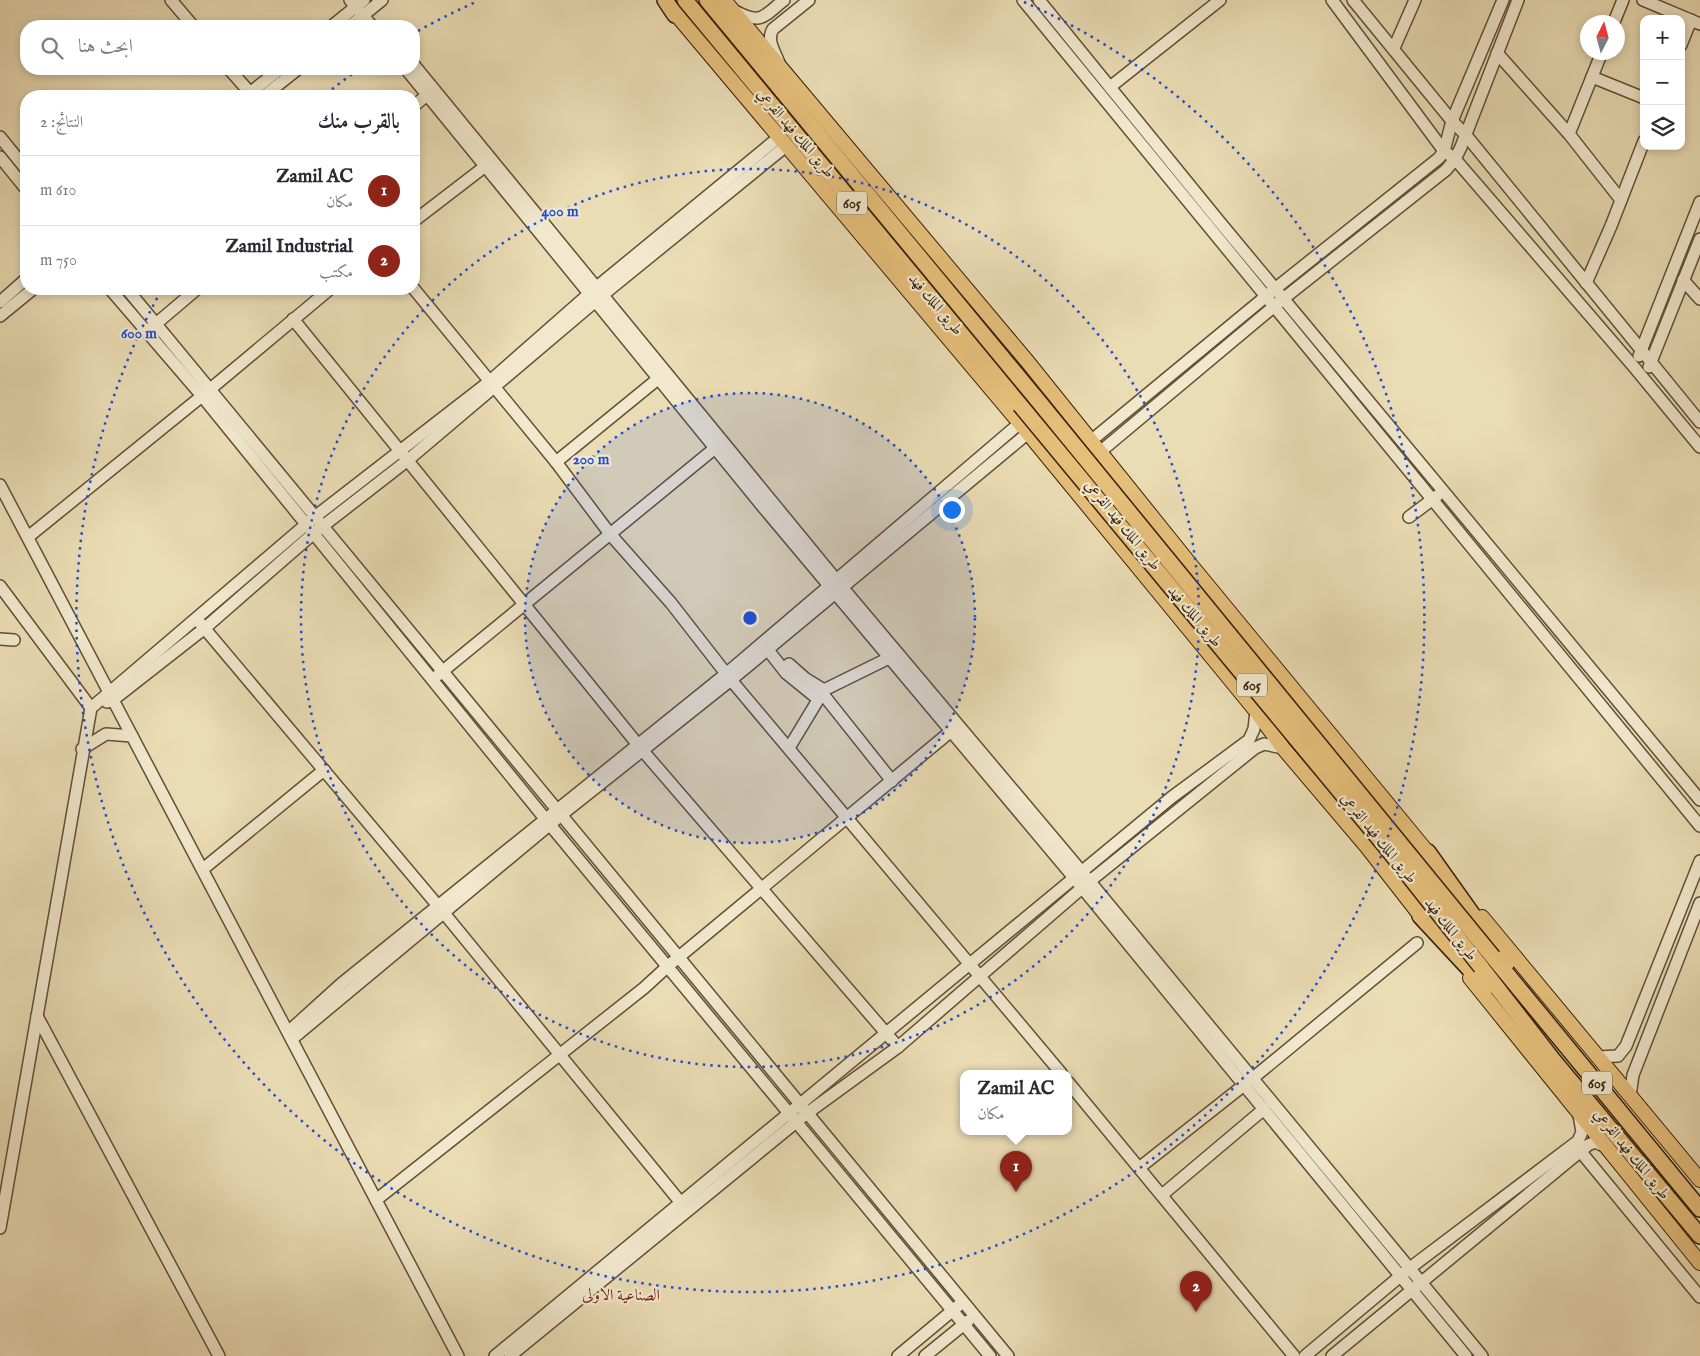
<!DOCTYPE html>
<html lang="ar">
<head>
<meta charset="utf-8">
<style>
  :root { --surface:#fff; --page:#f2f2f3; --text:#2b2b33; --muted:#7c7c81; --line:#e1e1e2; --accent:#8f2418 }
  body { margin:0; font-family:"IM FELL English",Amiri,serif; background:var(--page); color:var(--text); direction:rtl }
  .controls { position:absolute; right:15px; top:15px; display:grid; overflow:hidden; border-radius:10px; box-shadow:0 2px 8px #0003 }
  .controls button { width:45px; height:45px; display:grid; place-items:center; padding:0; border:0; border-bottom:1px solid var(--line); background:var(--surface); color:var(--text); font:25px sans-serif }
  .compass { position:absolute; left:1580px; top:15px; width:45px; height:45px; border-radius:50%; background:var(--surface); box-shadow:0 2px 8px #0003; rotate:6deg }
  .you { position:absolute; left:951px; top:509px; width:18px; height:18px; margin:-12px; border:4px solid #fff; border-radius:50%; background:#1a73e8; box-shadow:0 0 0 8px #1a73e833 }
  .badge { display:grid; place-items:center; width:32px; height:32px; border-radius:50%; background:var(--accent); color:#fff; font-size:16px; font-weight:700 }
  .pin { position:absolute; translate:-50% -41px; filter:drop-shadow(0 1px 2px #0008) }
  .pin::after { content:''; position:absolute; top:26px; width:18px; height:15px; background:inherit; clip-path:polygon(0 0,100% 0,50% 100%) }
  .popup { position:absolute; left:960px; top:1070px; width:112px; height:65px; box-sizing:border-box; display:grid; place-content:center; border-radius:10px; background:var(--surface); filter:drop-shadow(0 1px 4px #0005); font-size:16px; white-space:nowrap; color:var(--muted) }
  .popup b { font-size:19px; color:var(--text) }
  .popup::after { content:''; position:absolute; left:50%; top:100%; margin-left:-10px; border:10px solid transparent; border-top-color:var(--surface) }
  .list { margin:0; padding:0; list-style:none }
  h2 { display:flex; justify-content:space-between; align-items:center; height:65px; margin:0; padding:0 20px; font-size:21px }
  h2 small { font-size:16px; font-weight:400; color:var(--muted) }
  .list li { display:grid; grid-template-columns:32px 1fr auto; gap:15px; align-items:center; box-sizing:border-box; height:70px; padding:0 20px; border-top:1px solid var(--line) }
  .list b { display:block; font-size:19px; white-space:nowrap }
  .list p { margin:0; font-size:16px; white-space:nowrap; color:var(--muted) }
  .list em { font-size:16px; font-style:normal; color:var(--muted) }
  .icon { flex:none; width:28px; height:28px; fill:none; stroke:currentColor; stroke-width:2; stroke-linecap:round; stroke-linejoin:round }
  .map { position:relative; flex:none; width:1700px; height:1356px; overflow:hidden; direction:ltr }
  .search { position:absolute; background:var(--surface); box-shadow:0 2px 8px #0003; left:20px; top:20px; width:400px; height:55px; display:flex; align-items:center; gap:12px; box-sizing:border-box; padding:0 18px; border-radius:20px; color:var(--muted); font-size:19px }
  .panel { position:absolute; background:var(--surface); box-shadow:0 2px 8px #0003; left:20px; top:90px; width:400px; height:205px; border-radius:20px; direction:rtl }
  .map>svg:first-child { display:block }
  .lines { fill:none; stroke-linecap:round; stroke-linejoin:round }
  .minor-casing { stroke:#624f35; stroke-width:14 }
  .major-casing { stroke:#35200b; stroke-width:16 }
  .highway-casing { stroke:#35200b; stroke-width:18 }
  .minor { stroke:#f1e8ce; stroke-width:11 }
  .major { stroke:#e5be7a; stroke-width:14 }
  .highway { stroke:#e5be7a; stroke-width:15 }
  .highway-bridge-casing { stroke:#35200b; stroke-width:18; stroke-linecap:butt }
  .highway-bridge { stroke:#e5be7a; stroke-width:15 }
  .ring { fill:none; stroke:#1d4ed8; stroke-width:2.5; stroke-dasharray:2.5 5 }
  .labels { text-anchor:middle; stroke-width:4.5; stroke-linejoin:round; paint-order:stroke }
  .shield { fill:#f1e8ce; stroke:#6d5c46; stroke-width:1 }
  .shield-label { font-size:14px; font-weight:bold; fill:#35200b }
  .street-label { font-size:15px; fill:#35200b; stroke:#f1e8ce }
  .neighbourhood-label { font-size:16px; fill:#7a1f14; stroke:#f1e8ce }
  .centre { fill:#1d4ed8; stroke:#f1e8ce; stroke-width:2.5 }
  .ring-label { font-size:15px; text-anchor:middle; font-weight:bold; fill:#1d4ed8; stroke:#f1e8ce; stroke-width:4.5; stroke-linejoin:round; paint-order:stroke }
</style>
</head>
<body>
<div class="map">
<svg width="1700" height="1356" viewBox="0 0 1700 1356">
  <rect width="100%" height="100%" fill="#eadcb4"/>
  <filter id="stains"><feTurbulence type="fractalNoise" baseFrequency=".004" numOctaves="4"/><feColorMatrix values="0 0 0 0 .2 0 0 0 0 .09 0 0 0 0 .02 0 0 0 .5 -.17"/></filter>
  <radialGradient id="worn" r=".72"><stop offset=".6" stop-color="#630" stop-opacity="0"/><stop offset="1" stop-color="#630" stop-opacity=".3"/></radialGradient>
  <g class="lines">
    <defs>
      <g id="minor">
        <path d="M 171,0 L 193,26"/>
        <path d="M 350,0 L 372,26"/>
        <path d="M 1023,0 L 1700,826"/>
        <path d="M 1039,0 L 1218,220 L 1700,800"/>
        <path d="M 1332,0 L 1444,151 L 1455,159 L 1634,367 L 1700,447"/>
        <path d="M 1353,0 L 1452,121 L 1465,134 L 1700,422"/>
        <path d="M 1643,0 L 1700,24"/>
        <path d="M 735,11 C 761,25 763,17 784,0"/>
        <path d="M 1614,22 L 1623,0"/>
        <path d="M 332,26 L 364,0"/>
        <path d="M 350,26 L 382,0"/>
        <path d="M 1681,45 L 1691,20"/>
        <path d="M 1394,48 L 1415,0"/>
        <path d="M 1497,53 L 1569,134 L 1621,200"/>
        <path d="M 779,63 C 775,52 766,40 773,29 L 809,0"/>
        <path d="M 414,65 L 842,587 L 1082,872 L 1482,1356"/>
        <path d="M 229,69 L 253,96"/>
        <path d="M 406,69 L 763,507 L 1075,879 L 1466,1356"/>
        <path d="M 1592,77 L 1644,98"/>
        <path d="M 1110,87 L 1220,0"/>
        <path d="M 246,96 L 280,69"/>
        <path d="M 264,96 L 298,69"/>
        <path d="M 414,106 L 427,95"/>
        <path d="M 1569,134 L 1602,52"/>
        <path d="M 0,137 L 26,169"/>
        <path d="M 0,157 L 26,189"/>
        <path d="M 414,221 L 492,161"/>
        <path d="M 1683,280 L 1700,299"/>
        <path d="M 1586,283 L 1611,226 L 1644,141"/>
        <path d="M 110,289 L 202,396 L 551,826 L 990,1356"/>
        <path d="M 127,289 C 422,643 712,1002 1008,1356"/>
        <path d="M 414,289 L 556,462 L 610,534 L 671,603 L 731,680 L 1061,1073"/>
        <path d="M 0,302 L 26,279"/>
        <path d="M 0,316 L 33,289"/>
        <path d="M 293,319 L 643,751 L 898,1047"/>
        <path d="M 151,328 L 197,289"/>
        <path d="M 1639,356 L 1700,202"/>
        <path d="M 1649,367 L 1700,239"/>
        <path d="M 1092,440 L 1276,288 L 1439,158 L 1444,151 L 1452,121 L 1503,0"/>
        <path d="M 1100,452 L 1283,299 L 1446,170 L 1455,159 L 1461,147 L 1518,0"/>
        <path d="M 556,462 L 659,378"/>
        <path d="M 0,485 L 458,1356"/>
        <path d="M 1409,517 L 1437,496"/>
        <path d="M 28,537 L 202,396 L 330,289"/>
        <path d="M 0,586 L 91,708"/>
        <path d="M 200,623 L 439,907 L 686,1209"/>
        <path d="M 0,639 L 14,640"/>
        <path d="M 768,650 L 786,673 L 818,699"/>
        <path d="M 789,664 L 806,679 L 824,690"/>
        <path d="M 438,675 L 720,444"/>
        <path d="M 822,693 L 892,781"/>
        <path d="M 107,702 L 113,700 L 205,628 L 314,533 L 408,460 L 604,294 L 786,146"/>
        <path d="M 789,748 L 824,690 L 889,658"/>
        <path d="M 82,749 L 106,734 L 132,736"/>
        <path d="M 203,869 L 324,770"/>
        <path d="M 37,1016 L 219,1356"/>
        <path d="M 288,1032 L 341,984 L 727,673 L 1020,423"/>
        <path d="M 292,1039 L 560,816 L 731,680 L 1028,433"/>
        <path d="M 1597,1057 L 1618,1056 L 1626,1046 L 1700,861"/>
        <path d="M 1068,1082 L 1294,1356"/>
        <path d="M 1630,1096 L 1633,1075 L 1700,903"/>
        <path d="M 1581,1152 L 1700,1297"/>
        <path d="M 1139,1168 L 1253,1078 L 1417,943"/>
        <path d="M 1162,1195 L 1264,1109"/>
        <path d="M 376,1200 L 644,988 L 668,966 L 956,727"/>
        <path d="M 0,1228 L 91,708 L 316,516 L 490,381 L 598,286 L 778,138"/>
        <path d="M 495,1356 L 1172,797 L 1249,740 L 1254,729 L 1256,711"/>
        <path d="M 510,1356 L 806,1114 L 898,1047 L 1090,881 L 1255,748 L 1264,744 L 1283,748"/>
        <path d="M 898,1356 L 958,1306"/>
        <path d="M 925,1356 L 968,1321"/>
        <path d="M 1305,1356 L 1410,1268 L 1578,1141 L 1582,1132 L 1579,1115"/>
        <path d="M 1332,1356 L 1588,1145 L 1595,1142 L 1606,1147"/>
      </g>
      <g id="major">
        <path d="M 724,0 L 1027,361 L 1190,564 L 1434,860"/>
        <path d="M 669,6 L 1028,433 L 1256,711 L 1283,748 L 1367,847 L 1427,924"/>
        <path d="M 1482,917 L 1700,1180"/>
        <path d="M 1470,978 L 1700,1263"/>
      </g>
      <g id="highway">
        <path d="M 665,0 L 675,15"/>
        <path d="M 685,0 L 1020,405"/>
        <path d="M 707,0 L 1035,397"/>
        <path d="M 1428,852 L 1507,963"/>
        <path d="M 1420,916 L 1486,987"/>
        <path d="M 1493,957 L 1700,1209"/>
        <path d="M 1481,967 L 1554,1061 L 1700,1236"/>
      </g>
    </defs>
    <use href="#minor" class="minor-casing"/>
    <use href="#major" class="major-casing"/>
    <use href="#highway" class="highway-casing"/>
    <use href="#minor" class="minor"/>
    <use href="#major" class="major"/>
    <use href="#highway" class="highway"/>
    <defs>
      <g id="highway-bridge">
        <path d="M 1035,397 L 1493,957"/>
        <path d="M 1020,405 L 1386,847 L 1481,967"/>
      </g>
    </defs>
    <use href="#highway-bridge" class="highway-bridge-casing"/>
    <use href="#highway-bridge" class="highway-bridge"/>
  </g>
  <circle cx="750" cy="618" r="225" fill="#1d4ed8" fill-opacity=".12"/>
  <g class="ring">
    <circle cx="750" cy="618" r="225"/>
    <circle cx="750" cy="618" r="449"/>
    <path d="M326 94A674 674 0 0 1 359 69M418 31A674 674 0 0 1 476 2M1024 2A674 674 0 1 1 161 291"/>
  </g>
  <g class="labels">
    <g class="shield">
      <rect x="837" y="191.5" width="30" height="23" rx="4"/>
      <rect x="1237" y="673.5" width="30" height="23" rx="4"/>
      <rect x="1582" y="1071.5" width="30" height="23" rx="4"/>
    </g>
    <g class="shield-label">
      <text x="852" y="208">605</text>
      <text x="1252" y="690">605</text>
      <text x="1597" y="1088">605</text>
    </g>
    <g class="street-label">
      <text transform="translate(796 133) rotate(50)" y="5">طريق الملك فهد الفرعي</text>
      <text transform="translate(936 304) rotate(50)" y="5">طريق الملك فهد</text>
      <text transform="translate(1123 525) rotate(51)" y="5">طريق الملك فهد الفرعي</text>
      <text transform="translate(1195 616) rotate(50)" y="5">طريق الملك فهد</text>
      <text transform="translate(1379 838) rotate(51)" y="5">طريق الملك فهد الفرعي</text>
      <text transform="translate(1451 929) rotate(52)" y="5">طريق الملك فهد</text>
      <text transform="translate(1632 1154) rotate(51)" y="5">طريق الملك فهد الفرعي</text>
    </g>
    <g class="neighbourhood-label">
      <text x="621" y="1300">الصناعية الاولى</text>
    </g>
  </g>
  <circle cx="750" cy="618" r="8" class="centre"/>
  <g class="ring-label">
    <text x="560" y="216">400 m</text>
    <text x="139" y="338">600 m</text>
    <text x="591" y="464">200 m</text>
  </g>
  <rect width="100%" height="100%" filter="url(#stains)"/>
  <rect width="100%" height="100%" fill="url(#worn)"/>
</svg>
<div class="controls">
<button>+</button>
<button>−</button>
<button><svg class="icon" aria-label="layers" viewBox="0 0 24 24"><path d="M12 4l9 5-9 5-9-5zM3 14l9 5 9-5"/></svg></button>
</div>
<svg class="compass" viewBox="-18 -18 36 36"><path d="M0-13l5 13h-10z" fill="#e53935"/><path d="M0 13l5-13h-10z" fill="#7c7c81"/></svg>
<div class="you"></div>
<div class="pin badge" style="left:1016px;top:1192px">1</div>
<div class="popup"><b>Zamil AC</b>مكان</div>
<div class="pin badge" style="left:1196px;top:1312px">2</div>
<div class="search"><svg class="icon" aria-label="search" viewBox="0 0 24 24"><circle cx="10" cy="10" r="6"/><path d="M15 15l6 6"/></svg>ابحث هنا</div>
<section class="panel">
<h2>بالقرب منك<small>النتائج: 2</small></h2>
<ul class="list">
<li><span class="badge">1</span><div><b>Zamil AC</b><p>مكان</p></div><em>610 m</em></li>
<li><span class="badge">2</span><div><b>Zamil Industrial</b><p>مكتب</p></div><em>750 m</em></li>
</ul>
</section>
</div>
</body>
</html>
